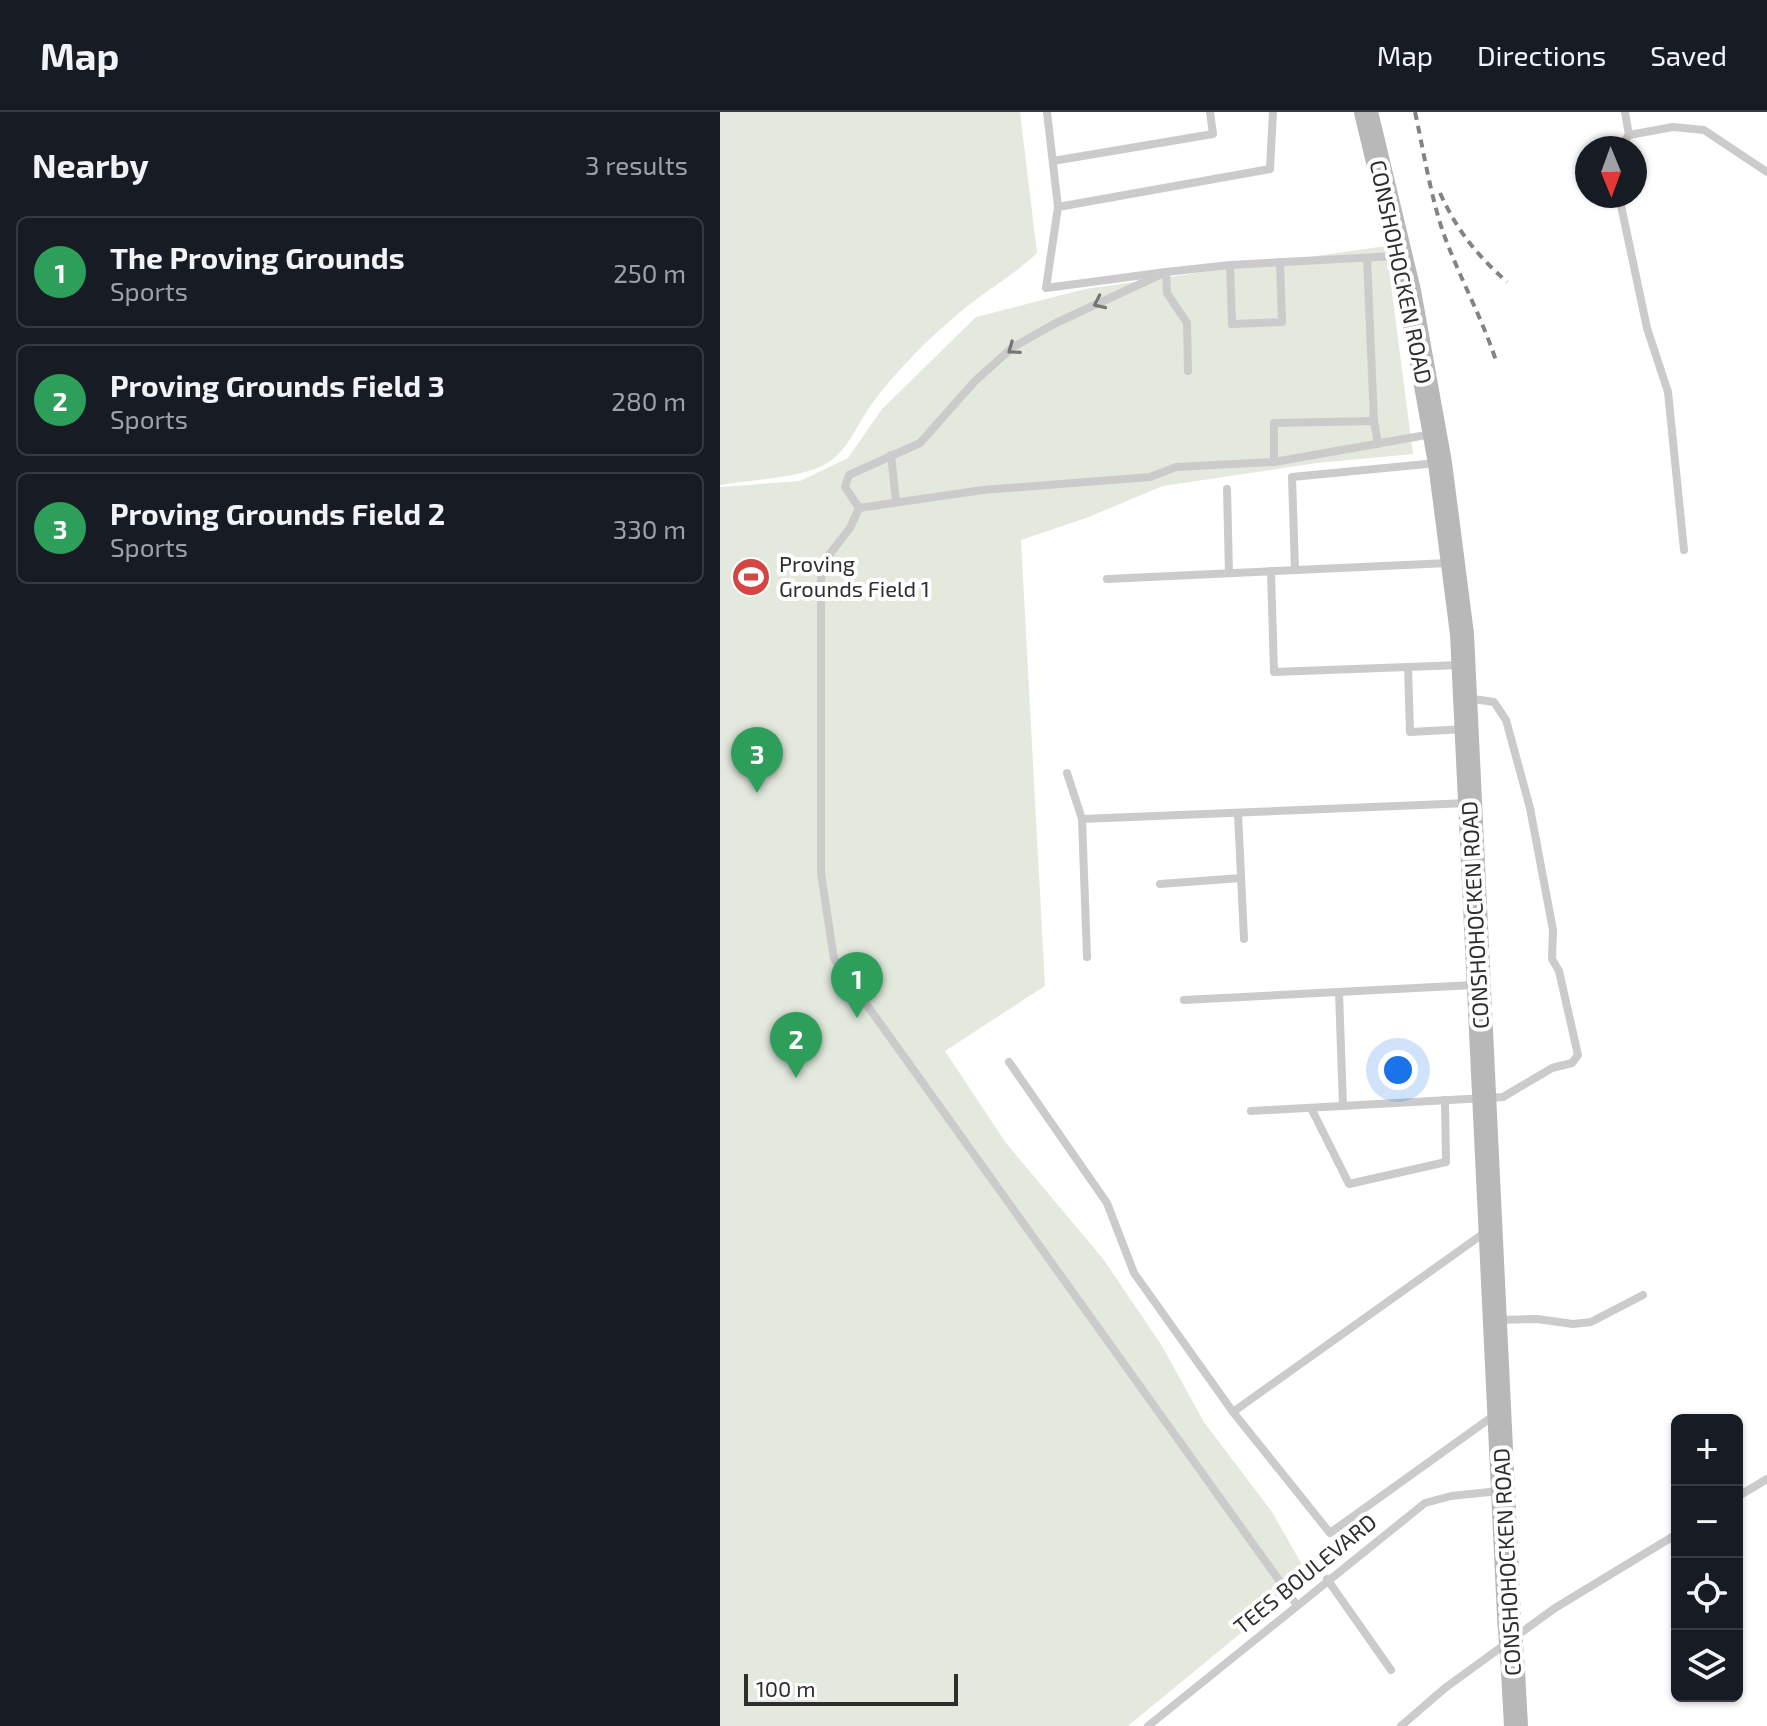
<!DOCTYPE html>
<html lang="en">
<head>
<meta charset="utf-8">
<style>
  :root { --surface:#171b24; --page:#242831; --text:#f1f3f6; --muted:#9ea1a6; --line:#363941; --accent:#d93025 }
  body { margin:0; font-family:"Exo 2",sans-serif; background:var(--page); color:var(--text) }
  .controls { position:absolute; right:24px; bottom:24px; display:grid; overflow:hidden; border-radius:12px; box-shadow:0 2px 6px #0004 }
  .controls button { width:72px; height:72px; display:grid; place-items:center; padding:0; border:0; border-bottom:2px solid var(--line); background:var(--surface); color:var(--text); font:40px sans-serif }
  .compass { position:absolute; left:855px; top:24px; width:72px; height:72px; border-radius:50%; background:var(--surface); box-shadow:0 2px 6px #0004; rotate:179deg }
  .scale { position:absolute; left:24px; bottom:20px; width:214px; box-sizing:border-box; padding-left:8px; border:4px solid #2e2e2e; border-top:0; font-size:22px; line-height:28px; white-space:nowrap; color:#2e2e2e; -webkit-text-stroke:6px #fff; paint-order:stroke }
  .you { position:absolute; left:678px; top:958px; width:28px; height:28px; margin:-20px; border:6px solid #fff; border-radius:50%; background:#1a73e8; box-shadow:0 0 0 12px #1a73e833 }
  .badge { display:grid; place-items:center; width:52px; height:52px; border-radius:50%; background:var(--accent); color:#fff; font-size:26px; font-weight:700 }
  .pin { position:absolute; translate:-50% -66px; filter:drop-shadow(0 2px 4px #0008) }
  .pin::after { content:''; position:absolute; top:42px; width:28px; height:24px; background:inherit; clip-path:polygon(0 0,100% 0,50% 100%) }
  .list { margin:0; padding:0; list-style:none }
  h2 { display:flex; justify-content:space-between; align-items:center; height:104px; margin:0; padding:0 32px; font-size:34px }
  h2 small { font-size:26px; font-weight:400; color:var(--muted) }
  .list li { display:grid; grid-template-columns:52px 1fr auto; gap:24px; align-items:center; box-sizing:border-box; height:112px; margin:0 16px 16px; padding:0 16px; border:2px solid var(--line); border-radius:12px }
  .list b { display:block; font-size:30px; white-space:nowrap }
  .list p { margin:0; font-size:26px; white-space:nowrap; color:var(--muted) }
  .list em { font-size:26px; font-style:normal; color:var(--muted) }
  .icon { flex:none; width:44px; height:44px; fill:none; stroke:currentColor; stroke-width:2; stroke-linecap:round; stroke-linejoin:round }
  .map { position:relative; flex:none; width:1047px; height:1614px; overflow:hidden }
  header { display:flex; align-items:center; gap:48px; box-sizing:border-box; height:112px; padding:0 40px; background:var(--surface); border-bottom:2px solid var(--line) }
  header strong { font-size:38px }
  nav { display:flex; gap:44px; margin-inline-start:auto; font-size:28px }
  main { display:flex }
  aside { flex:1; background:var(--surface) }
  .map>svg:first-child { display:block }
  .green { fill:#e3eadd }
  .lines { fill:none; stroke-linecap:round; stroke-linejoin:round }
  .service { stroke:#cbcbcb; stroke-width:8 }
  .secondary { stroke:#b8b8b8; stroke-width:24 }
  .rail { stroke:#838383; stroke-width:4; stroke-dasharray:8 6; stroke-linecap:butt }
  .secondary-bridge { stroke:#b8b8b8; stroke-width:24 }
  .oneway { stroke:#757575 }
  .labels { text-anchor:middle; stroke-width:8; stroke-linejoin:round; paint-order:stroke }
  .street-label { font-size:22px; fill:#2e2e2e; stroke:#fff }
  .poi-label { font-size:22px; fill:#2e2e2e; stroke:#fff; text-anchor:start }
</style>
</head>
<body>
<header>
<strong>Map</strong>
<nav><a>Map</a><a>Directions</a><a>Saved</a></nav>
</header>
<main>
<aside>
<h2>Nearby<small>3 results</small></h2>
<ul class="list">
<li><span class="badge" style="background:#2e9e5b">1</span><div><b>The Proving Grounds</b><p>Sports</p></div><em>250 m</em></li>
<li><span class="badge" style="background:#2e9e5b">2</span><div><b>Proving Grounds Field 3</b><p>Sports</p></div><em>280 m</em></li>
<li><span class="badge" style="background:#2e9e5b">3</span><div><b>Proving Grounds Field 2</b><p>Sports</p></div><em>330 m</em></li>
</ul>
</aside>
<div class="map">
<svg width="1047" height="1614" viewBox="0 0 1047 1614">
  <rect width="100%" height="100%" fill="#fff"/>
  <g class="green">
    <path d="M 0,0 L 300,0 L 317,141 C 294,163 265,179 240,200 C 208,227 175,260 151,293 C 136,314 127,342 102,354 C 77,366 29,368 0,373 Z"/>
    <path d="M 666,134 L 693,342 L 597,351 L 443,374 L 366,406 L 301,428 L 325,874 L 225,939 L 286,1031 L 384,1148 L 442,1234 L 484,1310 L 552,1400 L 589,1465 L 408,1614 L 0,1614 L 0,375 L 80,369 L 128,346 L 162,297 L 256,205 L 365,177 Z"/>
  </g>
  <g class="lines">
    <g class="service">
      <path d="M 327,0 L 338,95"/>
      <path d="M 905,0 L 909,23"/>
      <path d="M 899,36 L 909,23 L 953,15 L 984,18 L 1047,60"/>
      <path d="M 333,49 L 493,22 L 490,0"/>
      <path d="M 899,84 L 927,216 L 948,280 L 964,438"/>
      <path d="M 676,144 L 510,153 L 446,160 L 336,211 L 293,235 L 255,269 L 200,331 L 129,363 L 125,375 L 139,396 L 263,378 L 430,365 L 456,355 L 554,350 L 712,322"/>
      <path d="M 647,146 L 654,309"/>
      <path d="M 510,153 L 512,212 L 562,210 L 560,150"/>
      <path d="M 468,259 L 467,211 L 447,181 L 446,160 L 326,176 L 338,95 L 550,57 L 553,0"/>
      <path d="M 171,343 L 176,389"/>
      <path d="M 554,350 L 554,311 L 654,309 L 658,332"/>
      <path d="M 507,377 L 509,461"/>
      <path d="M 139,396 L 130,416 L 105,448 L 101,468 L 101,761 L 114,847 L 576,1492"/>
      <path d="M 575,458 L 572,365 L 717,351"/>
      <path d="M 551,459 L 554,560 L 741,553"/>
      <path d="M 387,467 L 728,451"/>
      <path d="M 688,555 L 690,620 L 746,617"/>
      <path d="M 347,661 L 362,707"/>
      <path d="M 518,701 L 524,827"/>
      <path d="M 440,772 L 521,766"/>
      <path d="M 367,845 L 362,707 L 749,691"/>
      <path d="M 619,880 L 623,994"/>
      <path d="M 464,888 L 754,873"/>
      <path d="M 289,950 L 387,1091 L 414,1161 L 513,1300"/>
      <path d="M 591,996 L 629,1072 L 726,1050 L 725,988"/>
      <path d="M 531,999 L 783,985 L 832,956 L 852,951 L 858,943 L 839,859 L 832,847 L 833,818 L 810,696 L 786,608 L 774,590 L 746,586"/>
      <path d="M 767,1119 L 513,1300 L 610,1421 L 776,1302"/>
      <path d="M 777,1208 L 817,1207 L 853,1212 L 871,1210 L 923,1183"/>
      <path d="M 1017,1385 L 1047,1367"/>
      <path d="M 607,1467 L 671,1558"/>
      <path d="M 428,1614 L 705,1391 L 731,1384 L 779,1379"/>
      <path d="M 681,1614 L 725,1576 L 835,1496 L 957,1422"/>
    </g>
    <g class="secondary">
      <path d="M 646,0 L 689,179 L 720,351 L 742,522 L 789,1504"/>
      <path d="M 793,1559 L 796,1614"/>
    </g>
    <g class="rail">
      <path d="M 695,0 C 704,41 710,81 723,120 C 739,165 763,207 777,252"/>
      <path d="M 720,81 C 738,120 756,142 787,170"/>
    </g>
    <path class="secondary-bridge" d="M 789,1504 L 793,1559"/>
  </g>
  <defs><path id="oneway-chevron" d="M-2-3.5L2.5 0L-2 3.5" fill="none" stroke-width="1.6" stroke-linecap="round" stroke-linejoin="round" transform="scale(2)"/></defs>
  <g class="oneway">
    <use href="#oneway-chevron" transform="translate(379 191) rotate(155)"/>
    <use href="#oneway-chevron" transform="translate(293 237) rotate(144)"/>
  </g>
  <defs>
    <symbol id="stadium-disc" viewBox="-11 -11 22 22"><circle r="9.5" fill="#d44642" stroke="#fff"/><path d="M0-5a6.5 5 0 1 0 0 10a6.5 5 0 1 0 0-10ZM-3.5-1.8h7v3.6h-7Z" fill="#fff"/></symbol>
  </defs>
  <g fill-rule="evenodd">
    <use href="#stadium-disc" x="9" y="443" width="44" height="44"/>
  </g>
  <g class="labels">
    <g class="street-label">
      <text transform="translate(681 160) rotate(78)" y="8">CONSHOHOCKEN ROAD</text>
      <text transform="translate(755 803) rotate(-93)" y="8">CONSHOHOCKEN ROAD</text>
      <text transform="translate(787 1450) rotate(-93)" y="8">CONSHOHOCKEN ROAD</text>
      <text transform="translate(585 1462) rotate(-39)" y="8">TEES BOULEVARD</text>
    </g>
    <g class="poi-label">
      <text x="59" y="460">Proving<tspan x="59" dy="25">Grounds Field 1</tspan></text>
    </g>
  </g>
</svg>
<div class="controls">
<button>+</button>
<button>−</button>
<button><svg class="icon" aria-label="locate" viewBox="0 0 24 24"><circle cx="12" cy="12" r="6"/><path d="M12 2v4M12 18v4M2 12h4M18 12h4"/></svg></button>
<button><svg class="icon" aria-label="layers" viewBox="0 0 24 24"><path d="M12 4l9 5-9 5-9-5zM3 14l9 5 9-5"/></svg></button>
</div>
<svg class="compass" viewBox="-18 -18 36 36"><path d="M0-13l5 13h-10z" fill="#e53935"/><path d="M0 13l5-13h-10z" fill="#9ea1a6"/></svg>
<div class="scale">100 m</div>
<div class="you"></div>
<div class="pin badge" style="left:137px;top:906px;background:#2e9e5b">1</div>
<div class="pin badge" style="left:76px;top:966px;background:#2e9e5b">2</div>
<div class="pin badge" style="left:37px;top:681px;background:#2e9e5b">3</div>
</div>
</main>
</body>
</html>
